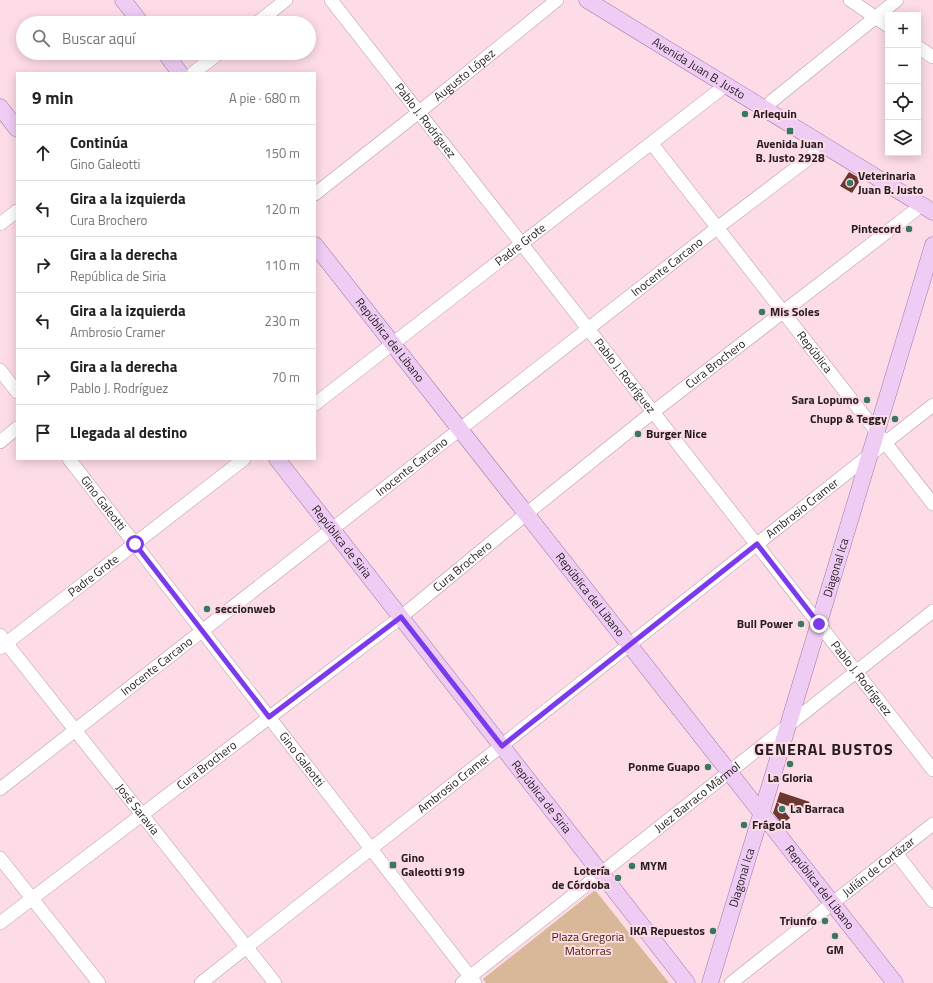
<!DOCTYPE html>
<html lang="es">
<head>
<meta charset="utf-8">
<style>
  :root { --surface:#fff; --page:#f2f2f2; --text:#222; --muted:#767676; --line:#e0e0e0 }
  body { margin:0; font-family:"Titillium Web",sans-serif; background:var(--page); color:var(--text) }
  .controls { position:absolute; right:12px; top:12px; display:grid; overflow:hidden; border-radius:0px; box-shadow:0 2px 10px #0003 }
  .controls button { width:36px; height:36px; display:grid; place-items:center; padding:0; border:0; border-bottom:1px solid var(--line); background:var(--surface); color:var(--text); font:20px sans-serif }
  .stop { position:absolute; width:12px; height:12px; margin:-9px; border:3px solid #7c3aed; border-radius:50%; background:#fff }
  .stop.end { background:#7c3aed; border-color:#fff; box-shadow:0 1px 4px #0008 }
  .list { margin:0; padding:0; list-style:none }
  h2 { display:flex; justify-content:space-between; align-items:center; height:52px; margin:0; padding:0 16px; font-size:17px }
  h2 small { font-size:13px; font-weight:400; color:var(--muted) }
  .list li { display:grid; grid-template-columns:26px 1fr auto; gap:12px; align-items:center; box-sizing:border-box; height:56px; padding:0 16px; border-top:1px solid var(--line) }
  .list b { display:block; font-size:15px; white-space:nowrap }
  .list p { margin:0; font-size:13px; white-space:nowrap; color:var(--muted) }
  .list em { font-size:13px; font-style:normal; color:var(--muted) }
  .icon { flex:none; width:22px; height:22px; fill:none; stroke:currentColor; stroke-width:2; stroke-linecap:round; stroke-linejoin:round }
  .map { position:relative; flex:none; width:933px; height:983px; overflow:hidden }
  .search { position:absolute; background:var(--surface); box-shadow:0 2px 10px #0003; left:16px; top:16px; width:300px; height:44px; display:flex; align-items:center; gap:10px; box-sizing:border-box; padding:0 14px; border-radius:22px; color:var(--muted); font-size:15px }
  .panel { position:absolute; background:var(--surface); box-shadow:0 2px 10px #0003; left:16px; top:72px; width:300px; height:388px; border-radius:0px }
  .map>svg:first-child { display:block }
  .green { fill:#d8b899 }
  .building { fill:#6c372e }
  .lines { fill:none; stroke-linecap:round; stroke-linejoin:round }
  .minor-casing { stroke:#b899a3; stroke-width:14 }
  .major-casing { stroke:#a178a5; stroke-width:17 }
  .minor { stroke:#fff; stroke-width:13 }
  .major { stroke:#eeccf4; stroke-width:16 }
  .route { stroke:#7c3aed; stroke-width:5 }
  .poi-dot { fill:#3a7762; stroke:#fddce7; stroke-width:1.5 }
  .labels { text-anchor:middle; stroke-width:4; stroke-linejoin:round; paint-order:stroke }
  .street-label { font-size:12px; fill:#271c20; stroke:#fddce7 }
  .poi-label { font-size:12px; font-weight:bold; fill:#271c20; stroke:#fddce7; text-anchor:start }
  .park-label { font-size:12px; fill:#442602; stroke:#fddce7 }
  .district-label { font-size:16px; font-weight:bold; letter-spacing:1px; fill:#271c20; stroke:#fddce7 }
</style>
</head>
<body>
<div class="map">
<svg width="933" height="983" viewBox="0 0 933 983">
  <rect width="100%" height="100%" fill="#fddce7"/>
  <path class="green" d="M 595,890 L 669,983 L 486,983 L 483,979 Z"/>
  <g class="building">
    <path d="M 849,172 L 861,179 L 852,193 L 840,186 Z"/>
    <path d="M 780,792 L 810,802 L 800,810 L 777,802 L 790,818 L 782,824 L 773,813 Z"/>
  </g>
  <g class="lines">
    <defs>
      <g id="minor">
        <path id="s1" d="M 331,0 L 933,770"/>
        <path d="M 850,0 L 888,26"/>
        <path d="M 257,23 L 286,0"/>
        <path d="M 918,47 L 933,57"/>
        <path d="M 193,73 L 219,53"/>
        <path d="M 766,109 L 772,101 L 897,0"/>
        <path id="s2" d="M 652,144 L 933,504"/>
        <path id="s3" d="M 315,194 L 419,112 L 557,0"/>
        <path d="M 0,224 L 17,211"/>
        <path d="M 0,370 L 17,392"/>
        <path id="s4" d="M 315,404 L 726,85"/>
        <path d="M 0,442 L 17,428"/>
        <path id="s5" d="M 69,459 L 475,983"/>
        <path id="s6" d="M 0,635 L 275,983"/>
        <path id="s7" d="M 0,648 L 244,459"/>
        <path id="s8" d="M 0,789 L 717,228 L 825,146"/>
        <path d="M 896,853 L 933,901"/>
        <path d="M 0,858 L 99,983"/>
        <path id="s9" d="M 0,923 L 401,617 L 526,514 L 653,412 L 922,205"/>
        <path id="s10" d="M 201,983 L 933,405"/>
        <path id="s11" d="M 462,983 L 933,611"/>
        <path id="s12" d="M 731,983 L 933,824"/>
      </g>
      <g id="major">
        <path d="M 123,0 L 141,23"/>
        <path id="s13" d="M 587,0 L 933,212"/>
        <path d="M 165,53 L 180,73"/>
        <path d="M 0,107 L 17,129"/>
        <path id="s14" d="M 315,245 L 895,983"/>
        <path id="s15" d="M 277,459 L 687,983"/>
        <path id="s16" d="M 710,983 C 784,737 860,491 933,245"/>
      </g>
    </defs>
    <use href="#minor" class="minor-casing"/>
    <use href="#major" class="major-casing"/>
    <use href="#minor" class="minor"/>
    <use href="#major" class="major"/>
  </g>
  <g class="lines">
    <path class="route" d="M 135,544 L 269,717 L 401,617 L 502,746 L 757,544 L 819,624"/>
  </g>
  <g class="poi-dot">
    <circle cx="745" cy="114" r="4"/>
    <rect x="786" y="127" width="8" height="8" rx="2"/>
    <circle cx="850" cy="183" r="4"/>
    <circle cx="909" cy="229" r="4"/>
    <circle cx="762" cy="312" r="4"/>
    <circle cx="867" cy="400" r="4"/>
    <circle cx="895" cy="419" r="4"/>
    <circle cx="638" cy="434" r="4"/>
    <circle cx="207" cy="609" r="4"/>
    <circle cx="801" cy="624" r="4"/>
    <circle cx="790" cy="764" r="4"/>
    <circle cx="708" cy="767" r="4"/>
    <circle cx="782" cy="809" r="4"/>
    <circle cx="744" cy="825" r="4"/>
    <rect x="389" y="861" width="8" height="8" rx="2"/>
    <circle cx="632" cy="866" r="4"/>
    <circle cx="618" cy="878" r="4"/>
    <circle cx="825" cy="921" r="4"/>
    <circle cx="713" cy="931" r="4"/>
    <circle cx="835" cy="936" r="4"/>
  </g>
  <g class="labels">
    <g class="street-label">
      <text dy="4" stroke="none"><textPath href="#s13" startOffset="131">Avenida Juan B. Justo</textPath></text>
      <text dy="4" stroke="none"><textPath href="#s3" startOffset="191">Augusto López</textPath></text>
      <text dy="4" stroke="none"><textPath href="#s1" startOffset="153">Pablo J. Rodríguez</textPath></text>
      <text dy="4" stroke="none"><textPath href="#s4" startOffset="260">Padre Grote</textPath></text>
      <text dy="4" stroke="none"><textPath href="#s8" startOffset="847">Inocente Carcano</textPath></text>
      <text dy="4" stroke="none"><textPath href="#s14" startOffset="121">República del Libano</textPath></text>
      <text dy="4" stroke="none"><textPath href="#s2" startOffset="264">República</textPath></text>
      <text dy="4" stroke="none"><textPath href="#s9" startOffset="908">Cura Brochero</textPath></text>
      <text dy="4" stroke="none"><textPath href="#s1" startOffset="477">Pablo J. Rodríguez</textPath></text>
      <text dy="4" stroke="none"><textPath href="#s8" startOffset="523">Inocente Carcano</textPath></text>
      <text dy="4" stroke="none"><textPath href="#s5" startOffset="56">Gino Galeotti</textPath></text>
      <text dy="4" stroke="none"><textPath href="#s10" startOffset="766">Ambrosio Cramer</textPath></text>
      <text dy="4" stroke="none"><textPath href="#s15" startOffset="105">República de Siria</textPath></text>
      <text dy="4" stroke="none"><textPath href="#s9" startOffset="584">Cura Brochero</textPath></text>
      <text dy="4" stroke="none"><textPath href="#s16" startOffset="434">Diagonal Ica</textPath></text>
      <text dy="4" stroke="none"><textPath href="#s7" startOffset="118">Padre Grote</textPath></text>
      <text dy="4" stroke="none"><textPath href="#s14" startOffset="445">República del Libano</textPath></text>
      <text dy="4" stroke="none"><textPath href="#s8" startOffset="199">Inocente Carcano</textPath></text>
      <text dy="4" stroke="none"><textPath href="#s1" startOffset="861">Pablo J. Rodríguez</textPath></text>
      <text dy="4" stroke="none"><textPath href="#s5" startOffset="380">Gino Galeotti</textPath></text>
      <text dy="4" stroke="none"><textPath href="#s9" startOffset="260">Cura Brochero</textPath></text>
      <text dy="4" stroke="none"><textPath href="#s10" startOffset="322">Ambrosio Cramer</textPath></text>
      <text dy="4" stroke="none"><textPath href="#s15" startOffset="429">República de Siria</textPath></text>
      <text dy="4" stroke="none"><textPath href="#s11" startOffset="300">Juez Barraco Mármol</textPath></text>
      <text dy="4" stroke="none"><textPath href="#s6" startOffset="222">José Saravia</textPath></text>
      <text dy="4" stroke="none"><textPath href="#s12" startOffset="188">Julián de Cortázar</textPath></text>
      <text dy="4" stroke="none"><textPath href="#s16" startOffset="110">Diagonal Ica</textPath></text>
      <text dy="4" stroke="none"><textPath href="#s14" startOffset="817">República del Libano</textPath></text>
    </g>
    <g class="poi-label">
      <text x="753" y="118">Arlequin</text>
      <text x="790" y="148" text-anchor="middle">Avenida Juan<tspan x="790" dy="14">B. Justo 2928</tspan></text>
      <text x="858" y="180">Veterinaria<tspan x="858" dy="14">Juan B. Justo</tspan></text>
      <text x="901" y="233" text-anchor="end">Pintecord</text>
      <text x="770" y="316">Mis Soles</text>
      <text x="859" y="404" text-anchor="end">Sara Lopumo</text>
      <text x="887" y="423" text-anchor="end">Chupp &amp; Teggy</text>
      <text x="646" y="438">Burger Nice</text>
      <text x="215" y="613">seccionweb</text>
      <text x="793" y="628" text-anchor="end">Bull Power</text>
      <text x="700" y="771" text-anchor="end">Ponme Guapo</text>
      <text x="790" y="782" text-anchor="middle">La Gloria</text>
      <text x="790" y="813">La Barraca</text>
      <text x="752" y="829">Frágola</text>
      <text x="401" y="862">Gino<tspan x="401" dy="14">Galeotti 919</tspan></text>
      <text x="640" y="870">MYM</text>
      <text x="610" y="875" text-anchor="end">Lotería<tspan x="610" dy="14">de Córdoba</tspan></text>
      <text x="817" y="925" text-anchor="end">Triunfo</text>
      <text x="705" y="935" text-anchor="end">IKA Repuestos</text>
      <text x="835" y="954" text-anchor="middle">GM</text>
    </g>
    <g class="park-label">
      <text x="588" y="941">Plaza Gregoria<tspan x="588" dy="14">Matorras</tspan></text>
    </g>
    <g class="district-label">
      <text x="824" y="755">GENERAL BUSTOS</text>
    </g>
  </g>
</svg>
<div class="controls">
<button>+</button>
<button>−</button>
<button><svg class="icon" aria-label="locate" viewBox="0 0 24 24"><circle cx="12" cy="12" r="6"/><path d="M12 2v4M12 18v4M2 12h4M18 12h4"/></svg></button>
<button><svg class="icon" aria-label="layers" viewBox="0 0 24 24"><path d="M12 4l9 5-9 5-9-5zM3 14l9 5 9-5"/></svg></button>
</div>
<div class="stop" style="left:135px;top:544px"></div>
<div class="stop end" style="left:819px;top:624px"></div>
<div class="search"><svg class="icon" aria-label="search" viewBox="0 0 24 24"><circle cx="10" cy="10" r="6"/><path d="M15 15l6 6"/></svg>Buscar aquí</div>
<section class="panel">
<h2>9 min<small>A pie · 680 m</small></h2>
<ul class="list">
<li><svg class="icon" aria-label="ahead" viewBox="0 0 24 24"><path d="M12 20V5M6 11l6-6 6 6"/></svg><div><b>Continúa</b><p>Gino Galeotti</p></div><em>150 m</em></li>
<li><svg class="icon" aria-label="left" viewBox="0 0 24 24"><path d="M17 20v-9H6M10 6l-5 5 5 5"/></svg><div><b>Gira a la izquierda</b><p>Cura Brochero</p></div><em>120 m</em></li>
<li><svg class="icon" aria-label="right" viewBox="0 0 24 24"><path d="M7 20v-9h11M14 6l5 5-5 5"/></svg><div><b>Gira a la derecha</b><p>República de Siria</p></div><em>110 m</em></li>
<li><svg class="icon" aria-label="left" viewBox="0 0 24 24"><path d="M17 20v-9H6M10 6l-5 5 5 5"/></svg><div><b>Gira a la izquierda</b><p>Ambrosio Cramer</p></div><em>230 m</em></li>
<li><svg class="icon" aria-label="right" viewBox="0 0 24 24"><path d="M7 20v-9h11M14 6l5 5-5 5"/></svg><div><b>Gira a la derecha</b><p>Pablo J. Rodríguez</p></div><em>70 m</em></li>
<li><svg class="icon" aria-label="arrive" viewBox="0 0 24 24"><path d="M6 21V4h12l-3 4 3 4H6"/></svg><div><b>Llegada al destino</b></div></li>
</ul>
</section>
</div>
</body>
</html>
